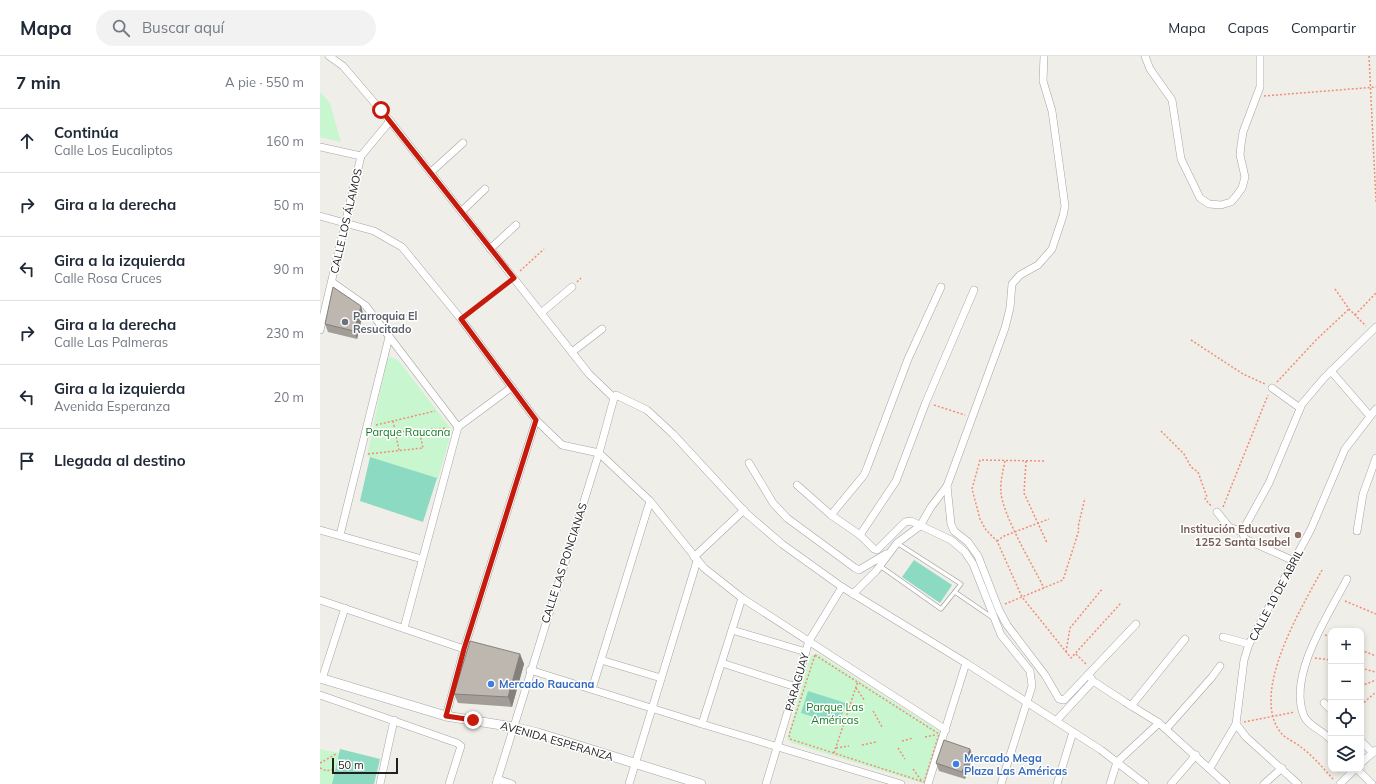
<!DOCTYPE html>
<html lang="es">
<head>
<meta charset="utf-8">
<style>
  :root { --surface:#fff; --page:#f2f2f3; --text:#1f2937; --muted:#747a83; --line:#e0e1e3 }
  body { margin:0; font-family:Mulish,sans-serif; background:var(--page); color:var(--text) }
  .controls { position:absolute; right:12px; bottom:12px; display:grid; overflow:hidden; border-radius:8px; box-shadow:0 2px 6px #0003 }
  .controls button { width:36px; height:36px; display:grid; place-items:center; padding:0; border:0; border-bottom:1px solid var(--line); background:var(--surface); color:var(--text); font:20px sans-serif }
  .scale { position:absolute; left:12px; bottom:10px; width:66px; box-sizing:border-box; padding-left:4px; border:2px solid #202020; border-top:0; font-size:11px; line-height:14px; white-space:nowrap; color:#202020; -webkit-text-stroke:3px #fff; paint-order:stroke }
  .stop { position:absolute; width:12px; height:12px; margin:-9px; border:3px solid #c51a0c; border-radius:50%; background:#fff }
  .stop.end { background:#c51a0c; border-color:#fff; box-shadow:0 1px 4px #0008 }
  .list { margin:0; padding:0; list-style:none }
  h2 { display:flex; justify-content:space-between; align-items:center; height:52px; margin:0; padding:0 16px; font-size:17px }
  h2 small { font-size:13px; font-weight:400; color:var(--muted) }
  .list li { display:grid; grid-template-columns:26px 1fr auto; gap:12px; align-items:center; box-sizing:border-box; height:64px; padding:0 16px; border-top:1px solid var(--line) }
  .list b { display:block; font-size:15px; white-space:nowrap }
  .list p { margin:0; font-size:13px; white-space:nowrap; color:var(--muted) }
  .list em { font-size:13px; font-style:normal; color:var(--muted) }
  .icon { flex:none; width:22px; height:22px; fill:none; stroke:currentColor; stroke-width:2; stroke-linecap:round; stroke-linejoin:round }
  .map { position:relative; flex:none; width:1056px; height:728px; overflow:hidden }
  header { display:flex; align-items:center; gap:24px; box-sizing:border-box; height:56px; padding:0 20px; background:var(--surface); border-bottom:1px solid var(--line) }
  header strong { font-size:19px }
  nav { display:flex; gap:22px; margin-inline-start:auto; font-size:14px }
  .search { width:280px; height:36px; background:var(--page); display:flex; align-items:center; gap:10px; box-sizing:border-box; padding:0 14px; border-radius:22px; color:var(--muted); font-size:15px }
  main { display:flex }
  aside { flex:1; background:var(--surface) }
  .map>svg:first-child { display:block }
  .park { fill:#c8f7cf }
  .pitch { fill:#8bdac1 }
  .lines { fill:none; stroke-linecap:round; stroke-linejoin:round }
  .service-casing { stroke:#a4a4a4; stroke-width:5 }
  .minor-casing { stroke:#a4a4a4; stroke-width:8 }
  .tertiary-casing { stroke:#a4a4a4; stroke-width:10 }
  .path { stroke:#f28d77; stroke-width:1.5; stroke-dasharray:2 2; stroke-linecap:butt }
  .service { stroke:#fff; stroke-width:3.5 }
  .minor { stroke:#fff; stroke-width:7 }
  .tertiary { stroke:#fff; stroke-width:9 }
  .wall { fill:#a39d97 }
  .shaded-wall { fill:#84807b }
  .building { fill:#bdb7b0; stroke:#84807b }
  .route { stroke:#c51a0c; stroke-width:5 }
  .worship-dot { fill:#6b7280; stroke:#fff; stroke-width:1.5 }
  .education-dot { fill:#8d6e63; stroke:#fff; stroke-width:1.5 }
  .shop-dot { fill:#3f7fe0; stroke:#fff; stroke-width:1.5 }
  .labels { text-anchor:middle; stroke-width:3; stroke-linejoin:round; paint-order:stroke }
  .street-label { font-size:11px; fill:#202020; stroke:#fff }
  .worship-label { font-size:11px; font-weight:bold; fill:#5b616d; stroke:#fff; text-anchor:start }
  .park-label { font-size:11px; fill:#137a23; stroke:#fff }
  .education-label { font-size:11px; font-weight:bold; fill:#785e54; stroke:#fff; text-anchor:end }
  .shop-label { font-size:11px; font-weight:bold; fill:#366cbe; stroke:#fff; text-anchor:start }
</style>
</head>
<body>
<header>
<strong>Mapa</strong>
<div class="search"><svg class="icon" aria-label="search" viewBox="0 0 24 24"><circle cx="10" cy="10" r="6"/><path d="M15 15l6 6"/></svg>Buscar aquí</div>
<nav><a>Mapa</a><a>Capas</a><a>Compartir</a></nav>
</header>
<main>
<aside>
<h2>7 min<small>A pie · 550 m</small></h2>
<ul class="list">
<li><svg class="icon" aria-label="ahead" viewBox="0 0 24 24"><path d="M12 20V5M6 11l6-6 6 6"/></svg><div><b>Continúa</b><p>Calle Los Eucaliptos</p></div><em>160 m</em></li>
<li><svg class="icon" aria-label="right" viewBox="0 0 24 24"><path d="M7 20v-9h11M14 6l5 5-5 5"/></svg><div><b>Gira a la derecha</b></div><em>50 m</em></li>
<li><svg class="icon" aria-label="left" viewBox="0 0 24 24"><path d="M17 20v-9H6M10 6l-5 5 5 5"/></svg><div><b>Gira a la izquierda</b><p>Calle Rosa Cruces</p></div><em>90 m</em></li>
<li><svg class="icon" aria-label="right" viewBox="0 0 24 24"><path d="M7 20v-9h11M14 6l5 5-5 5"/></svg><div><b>Gira a la derecha</b><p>Calle Las Palmeras</p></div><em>230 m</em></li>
<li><svg class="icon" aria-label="left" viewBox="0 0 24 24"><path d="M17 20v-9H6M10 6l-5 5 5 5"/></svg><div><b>Gira a la izquierda</b><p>Avenida Esperanza</p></div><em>20 m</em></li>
<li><svg class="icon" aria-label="arrive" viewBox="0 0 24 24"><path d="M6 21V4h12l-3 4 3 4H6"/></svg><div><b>Llegada al destino</b></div></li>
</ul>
</aside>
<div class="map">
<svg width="1056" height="728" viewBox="0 0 1056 728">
  <rect width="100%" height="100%" fill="#f0eee8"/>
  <g class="park">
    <path d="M 0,36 L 10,47 L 21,86 L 0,81 Z"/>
    <path d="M 70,301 L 78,304 L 132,374 L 118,423 L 47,400 L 67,304 Z"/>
    <path d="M 494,598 L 498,598 L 621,676 L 605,728 L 472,687 L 467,683 L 490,601 Z"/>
    <path d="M 0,693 L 19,697 L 12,728 L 0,728 Z"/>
  </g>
  <g class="pitch">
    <path d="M 50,401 L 117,422 L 103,466 L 40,445 Z"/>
    <path d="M 594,504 L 632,529 L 620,547 L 582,521 Z"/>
    <path d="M 488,635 L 526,647 L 519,669 L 481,657 Z"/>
    <path d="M 20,693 L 60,703 L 54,728 L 12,728 Z"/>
  </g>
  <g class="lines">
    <defs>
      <g id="service">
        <path d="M 560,510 L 621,553 L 641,528 L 577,487"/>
        <path d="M 635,536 L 673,562"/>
      </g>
      <g id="minor">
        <path d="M 9,0 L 23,10 L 70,65 L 269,318 L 294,342"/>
        <path d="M 825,0 L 830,13 L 852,44 L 861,103 L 880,142 L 889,148 L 901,149 L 911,146 L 917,139 L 922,132 L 925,121 L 920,99 L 921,89 L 923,76 L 940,31 L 940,0"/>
        <path d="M 0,91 L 41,100"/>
        <path d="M 111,116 L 143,87"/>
        <path d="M 142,155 L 165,133"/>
        <path d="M 0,160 L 54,175 L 82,191 L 141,263 L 216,364 L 242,389 L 279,397 L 330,445 L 384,512 L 422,542 L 626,674"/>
        <path d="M 170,193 L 196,169"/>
        <path d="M 12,226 L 46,250 L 138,371"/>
        <path d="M 654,234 L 606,346 L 576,425 L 540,479 L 554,493 L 557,494 L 585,466 L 591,465 L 631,484 L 645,496 L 653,508 L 681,579 L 710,615 L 712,630 L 681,728"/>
        <path d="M 221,257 L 252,231"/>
        <path d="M 0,274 L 41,100 L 70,65"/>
        <path d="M 252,296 L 282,273"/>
        <path d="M 1011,315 L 1049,359"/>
        <path d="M 952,332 L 980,352"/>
        <path d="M 294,342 L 296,339 L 327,354 L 353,378 L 427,458 L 462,488 L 522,531 L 646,607 L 781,694 L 825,728"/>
        <path d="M 429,407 L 453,447 L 467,462 L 535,512 L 539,514 L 566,498"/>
        <path d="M 477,429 L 511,459 L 540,479"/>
        <path d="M 627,430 L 631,468 L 634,475 L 648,486 L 658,500 L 679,554 L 687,569 L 725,619 L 739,643 L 744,644 L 816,568"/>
        <path d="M 897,456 L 909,471 L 922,476"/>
        <path d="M 511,459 L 544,419 L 547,412 L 588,303 L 621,231"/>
        <path d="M 0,474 L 102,503"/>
        <path d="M 1037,475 L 1043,438 L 1056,402"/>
        <path d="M 20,479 L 69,281"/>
        <path d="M 374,501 L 424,454"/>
        <path d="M 974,505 L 925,483 L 922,476 L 949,427 L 982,348 L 1004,322 L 1056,271"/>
        <path d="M 533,538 L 556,515 L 577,487 L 600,470 L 611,451 L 627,430 L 685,272 L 690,252 L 692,228 L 700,219 L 718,209 L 732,193 L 743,160 L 745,150 L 732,55 L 723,25 L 724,0"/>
        <path d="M 0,544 L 144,593"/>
        <path d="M 84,572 L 138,371 L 192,331"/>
        <path d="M 412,574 L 486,596"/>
        <path d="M 903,581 L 929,588"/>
        <path d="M 281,604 L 341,622"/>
        <path d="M 402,607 L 476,631"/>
        <path d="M 210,614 L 382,668 L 581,728"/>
        <path d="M 769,619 L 773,625 L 805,646 L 839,667 L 906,728"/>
        <path d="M 2,623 L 25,552"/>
        <path d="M 272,633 L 330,445"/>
        <path d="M 0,639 L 137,687 L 141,690 L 129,728"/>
        <path d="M 1004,647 L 1011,654"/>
        <path d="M 811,650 L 865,583"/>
        <path d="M 126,660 L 144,593 L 216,364"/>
        <path d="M 736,665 L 773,625"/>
        <path d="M 382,668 L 422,542"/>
        <path d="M 916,668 L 926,681 L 978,728"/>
        <path d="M 846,673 L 892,621 L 900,610"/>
        <path d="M 1011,684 C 1004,675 988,670 984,660 C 967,620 1009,558 1027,523"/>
        <path d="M 1041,685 L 1053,697"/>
        <path d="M 1041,707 L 1056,694"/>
        <path d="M 890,712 L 916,668 L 924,604 L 929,588 L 991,473 L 1025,393 L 1056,353"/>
        <path d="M 1037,713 L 1052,728"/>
        <path d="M 177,723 L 192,728"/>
        <path d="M 60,728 L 74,664"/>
        <path d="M 176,728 L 279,397 L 294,342"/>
        <path d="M 309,728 L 377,505"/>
        <path d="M 446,728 L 489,585 L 522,531"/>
        <path d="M 608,728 L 646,607"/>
        <path d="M 737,728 L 753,676"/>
        <path d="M 790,728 L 797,706 L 839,667"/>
        <path d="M 851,728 L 876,699"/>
        <path d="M 944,728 L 962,712"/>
        <path d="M 1020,728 L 1035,713"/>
      </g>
      <path id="tertiary" d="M 0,622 L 126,660 L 193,671 L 218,677 L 381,728"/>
    </defs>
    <use href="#service" class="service-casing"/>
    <use href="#minor" class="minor-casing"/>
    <use href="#tertiary" class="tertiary-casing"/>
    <g class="path">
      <path d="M 1049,0 L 1056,146"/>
      <path d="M 944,40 L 1056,31"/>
      <path d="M 200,215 L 224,193"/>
      <path d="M 257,226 L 261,222"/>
      <path d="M 1015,233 L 1029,253 L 1046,270"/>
      <path d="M 147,258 L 188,226"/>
      <path d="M 1035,259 L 1056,237"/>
      <path d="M 871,284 L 923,318 L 945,328"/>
      <path d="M 957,326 L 996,284 L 1029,253"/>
      <path d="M 614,349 L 645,359"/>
      <path d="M 73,365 L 79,394"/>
      <path d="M 56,369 L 115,355"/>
      <path d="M 841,375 L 864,398 L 871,411 L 878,416 L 887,441 L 885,443 L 892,451"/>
      <path d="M 75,376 L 127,372"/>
      <path d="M 48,398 L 103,392 L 99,374"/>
      <path d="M 685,405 C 683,415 680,426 681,436 C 682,458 713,510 724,532"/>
      <path d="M 706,405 L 704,437 L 727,487"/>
      <path d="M 724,405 L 660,404 L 652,433 L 660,463 L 666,474 L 677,485 L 702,541 L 751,602 L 801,547"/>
      <path d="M 903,451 L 948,339"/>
      <path d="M 677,485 L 684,480 L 729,463"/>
      <path d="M 1002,514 C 982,551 929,637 961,677 C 966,683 975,686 981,691 C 993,700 1003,712 1013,723"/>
      <path d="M 1025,545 L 1056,558"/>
      <path d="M 685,548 L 743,524 L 759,474 L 758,471 L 765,442"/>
      <path d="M 1005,579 L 1011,581"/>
      <path d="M 1041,594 L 1056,600"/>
      <path d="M 746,596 L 750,572 L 783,532"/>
      <path d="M 756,598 L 767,609"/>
      <path d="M 495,599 L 619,678 L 604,726 L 470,683 L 469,679 Z"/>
      <path d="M 995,602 L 1011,604"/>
      <path d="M 1041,612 L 1055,616"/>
      <path d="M 1041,630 L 1056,624"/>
      <path d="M 536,632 L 545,645"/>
      <path d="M 1041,649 L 1056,636"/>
      <path d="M 553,655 L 562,671"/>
      <path d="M 924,666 L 975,656"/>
      <path d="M 605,681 L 615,679"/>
      <path d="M 582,685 L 593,682"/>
      <path d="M 542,689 L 556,686"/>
      <path d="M 516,692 L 529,690"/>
      <path d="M 578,692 L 585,703"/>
      <path d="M 514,697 L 538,625"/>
      <path d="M 0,707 L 16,698"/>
      <path d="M 0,712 L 7,715 L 14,713"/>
      <path d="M 593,713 L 601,724"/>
    </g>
    <use href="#service" class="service"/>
    <use href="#minor" class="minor"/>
    <use href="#tertiary" class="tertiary"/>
  </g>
  <g class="wall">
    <path d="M 43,257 L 37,283 L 8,276 L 5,268 Z"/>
    <path d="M 200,598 L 204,608 L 192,651 L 138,647 L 134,638 Z"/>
    <path d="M 653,700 L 645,723 L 619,715 L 616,707 Z"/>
  </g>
  <g class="shaded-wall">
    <path d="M 41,250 L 43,257 L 37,283 L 34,275 Z"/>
    <path d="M 200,598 L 204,608 L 192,651 L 188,641 Z"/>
    <path d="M 650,693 L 653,700 L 645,723 L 642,716 Z"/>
  </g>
  <g class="building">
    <path d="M 13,231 L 41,250 L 34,275 L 5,268 Z"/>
    <path d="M 150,585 L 200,598 L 188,641 L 134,638 Z"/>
    <path d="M 624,684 L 650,693 L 642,716 L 616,707 Z"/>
  </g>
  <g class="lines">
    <path class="route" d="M 61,54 L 194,222 L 141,263 L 216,364 L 144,593 L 126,660 L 153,664"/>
  </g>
  <circle class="worship-dot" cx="25" cy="266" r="4"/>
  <circle class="education-dot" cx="978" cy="479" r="4"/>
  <g class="shop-dot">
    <circle cx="171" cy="628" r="4"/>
    <circle cx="636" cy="708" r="4"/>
  </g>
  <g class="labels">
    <g class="street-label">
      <text transform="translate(26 165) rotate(-77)" y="4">CALLE LOS ÁLAMOS</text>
      <text transform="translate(244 507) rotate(-72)" y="4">CALLE LAS PONCIANAS</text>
      <text transform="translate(956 539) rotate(-62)" y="4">CALLE 10 DE ABRIL</text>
      <text transform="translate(477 626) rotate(-74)" y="4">PARAGUAY</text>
      <text transform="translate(237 685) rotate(16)" y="4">AVENIDA ESPERANZA</text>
    </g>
    <g class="worship-label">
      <text x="33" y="264">Parroquia El<tspan x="33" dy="13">Resucitado</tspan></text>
    </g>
    <g class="park-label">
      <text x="88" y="380">Parque Raucana</text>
      <text x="515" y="655">Parque Las<tspan x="515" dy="13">Américas</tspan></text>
    </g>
    <g class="education-label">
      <text x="970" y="477">Institución Educativa<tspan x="970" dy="13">1252 Santa Isabel</tspan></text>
    </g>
    <g class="shop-label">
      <text x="179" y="632">Mercado Raucana</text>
      <text x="644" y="706">Mercado Mega<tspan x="644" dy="13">Plaza Las Américas</tspan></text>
    </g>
  </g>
</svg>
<div class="controls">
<button>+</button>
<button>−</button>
<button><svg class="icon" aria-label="locate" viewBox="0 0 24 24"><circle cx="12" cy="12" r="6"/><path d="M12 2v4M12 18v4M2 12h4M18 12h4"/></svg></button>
<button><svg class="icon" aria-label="layers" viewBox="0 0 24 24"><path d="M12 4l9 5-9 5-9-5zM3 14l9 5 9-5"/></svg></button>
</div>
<div class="scale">50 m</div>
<div class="stop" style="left:61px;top:54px"></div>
<div class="stop end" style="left:153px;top:664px"></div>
</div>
</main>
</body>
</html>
